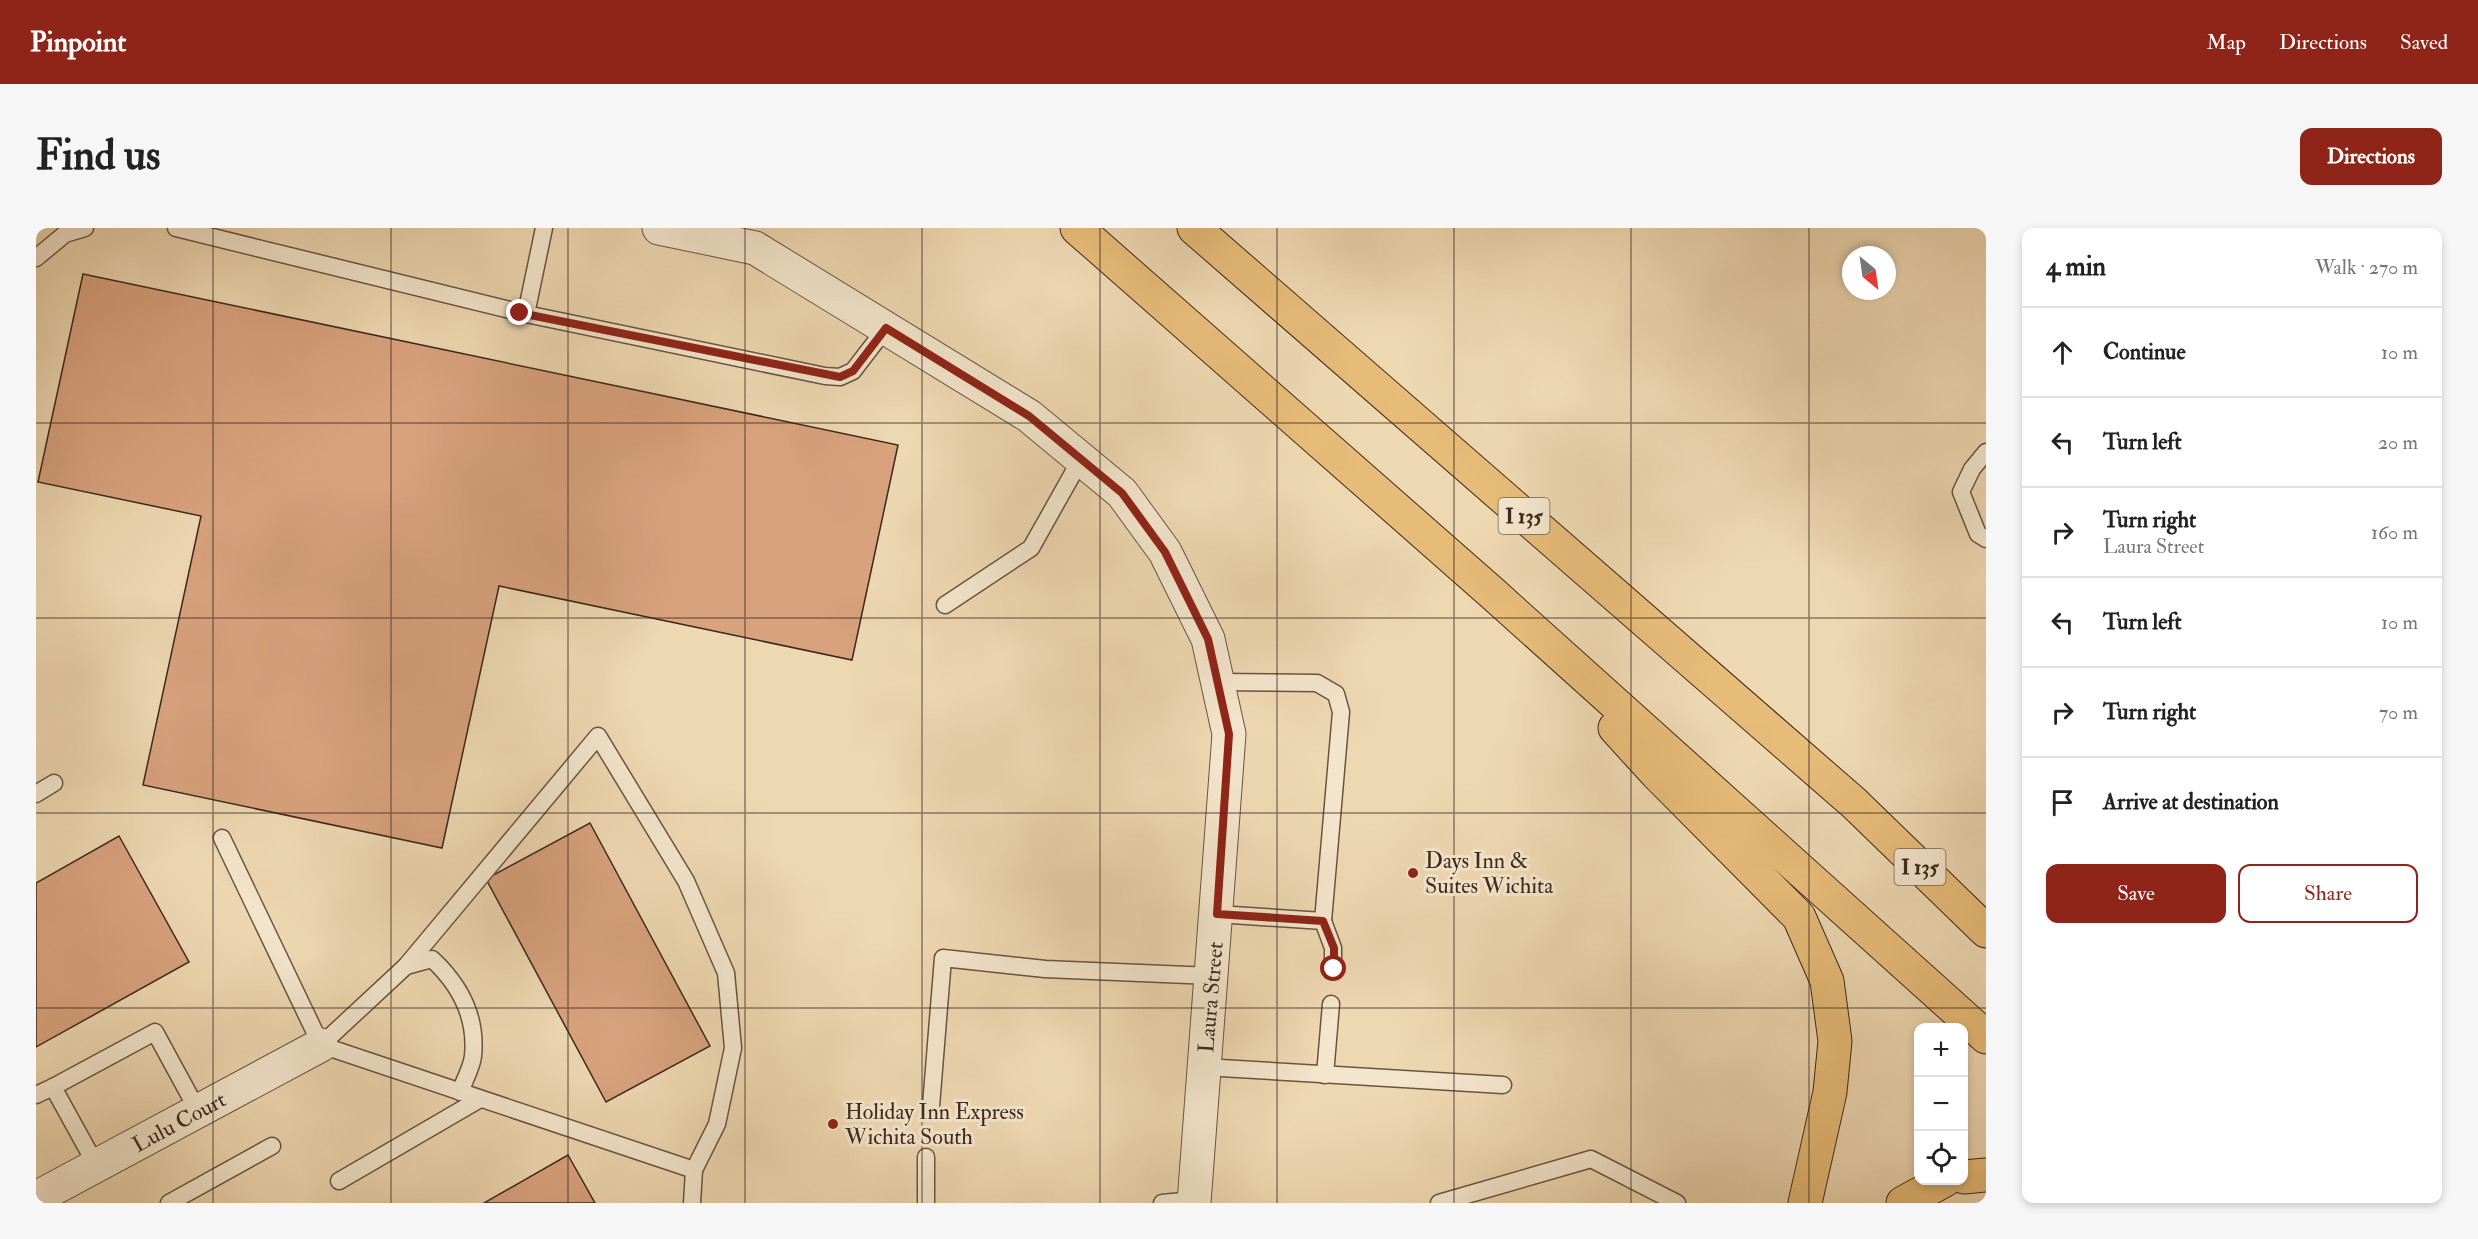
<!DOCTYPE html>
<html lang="en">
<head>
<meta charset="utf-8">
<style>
  :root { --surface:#fff; --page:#f6f6f6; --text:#222; --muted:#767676; --line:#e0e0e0; --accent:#8f2418 }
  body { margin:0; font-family:"IM FELL Double Pica",serif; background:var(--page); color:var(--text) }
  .controls { position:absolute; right:18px; bottom:18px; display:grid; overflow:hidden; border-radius:12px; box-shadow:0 3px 9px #0003 }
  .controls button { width:54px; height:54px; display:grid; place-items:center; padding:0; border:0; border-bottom:2px solid var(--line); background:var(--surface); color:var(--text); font:30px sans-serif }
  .compass { position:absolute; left:1806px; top:18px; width:54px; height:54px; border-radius:50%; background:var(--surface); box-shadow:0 3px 9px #0003; rotate:151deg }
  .stop { position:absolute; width:18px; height:18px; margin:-14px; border:4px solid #8f2418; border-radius:50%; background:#fff }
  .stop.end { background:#8f2418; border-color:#fff; box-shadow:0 2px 6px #0008 }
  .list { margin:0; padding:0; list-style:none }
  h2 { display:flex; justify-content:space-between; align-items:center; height:78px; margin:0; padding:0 24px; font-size:26px }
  h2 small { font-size:20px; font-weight:400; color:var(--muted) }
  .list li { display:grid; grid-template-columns:39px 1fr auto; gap:18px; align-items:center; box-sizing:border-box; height:90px; padding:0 24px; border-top:2px solid var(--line) }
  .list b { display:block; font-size:22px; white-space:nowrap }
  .list p { margin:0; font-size:20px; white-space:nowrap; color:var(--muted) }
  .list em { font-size:20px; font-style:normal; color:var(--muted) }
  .actions { display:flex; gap:12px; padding:18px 24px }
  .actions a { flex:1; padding:14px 0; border:2px solid var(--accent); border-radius:12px; text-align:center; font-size:21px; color:var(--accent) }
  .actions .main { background:var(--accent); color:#fff }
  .icon { flex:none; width:33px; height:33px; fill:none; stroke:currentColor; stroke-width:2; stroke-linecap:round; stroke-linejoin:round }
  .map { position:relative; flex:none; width:1950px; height:975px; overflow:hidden; border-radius:12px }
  header { display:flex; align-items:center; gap:36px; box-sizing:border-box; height:84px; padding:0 30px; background:var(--accent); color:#fff }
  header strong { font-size:28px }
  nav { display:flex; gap:33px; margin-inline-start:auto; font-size:21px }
  .intro { display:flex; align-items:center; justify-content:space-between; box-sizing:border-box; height:144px; padding:0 36px }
  h1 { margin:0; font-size:42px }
  .button { padding:15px 27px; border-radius:12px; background:var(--accent); color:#fff; font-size:21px; font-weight:700 }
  main { display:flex; gap:36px; padding:0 36px }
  aside { flex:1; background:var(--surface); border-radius:12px; box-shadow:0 3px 9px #0003 }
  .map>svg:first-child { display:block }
  .building { fill:#d8a27d; stroke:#3d281d; stroke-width:1.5 }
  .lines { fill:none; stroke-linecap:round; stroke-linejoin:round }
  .service-casing { stroke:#695442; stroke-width:19 }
  .minor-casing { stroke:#695442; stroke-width:35 }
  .motorway-casing { stroke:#3d281d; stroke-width:35 }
  .service { stroke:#f4e6cd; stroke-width:16 }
  .minor { stroke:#f4e6cd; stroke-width:33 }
  .motorway { stroke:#e7bc79; stroke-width:33 }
  .route { stroke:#8f2418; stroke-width:8 }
  .grid { fill:none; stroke:#3d281d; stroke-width:1.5; stroke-opacity:0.55 }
  .poi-dot { fill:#8f2418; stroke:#f4e6cd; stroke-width:2 }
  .labels { text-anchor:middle; stroke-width:6; stroke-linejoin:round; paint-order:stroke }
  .shield { fill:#f4e6cd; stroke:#746152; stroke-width:1.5 }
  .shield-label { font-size:21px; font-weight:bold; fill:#3d281d }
  .poi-label { font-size:22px; fill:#3d281d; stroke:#f4e6cd; text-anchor:start }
  .street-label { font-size:22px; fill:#3d281d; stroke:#f4e6cd }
</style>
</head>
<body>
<header>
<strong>Pinpoint</strong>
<nav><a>Map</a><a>Directions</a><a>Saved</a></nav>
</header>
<div class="intro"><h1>Find us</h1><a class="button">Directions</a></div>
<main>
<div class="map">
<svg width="1950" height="975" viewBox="0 0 1950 975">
  <rect width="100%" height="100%" fill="#eed8b2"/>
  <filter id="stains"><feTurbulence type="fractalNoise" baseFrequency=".00333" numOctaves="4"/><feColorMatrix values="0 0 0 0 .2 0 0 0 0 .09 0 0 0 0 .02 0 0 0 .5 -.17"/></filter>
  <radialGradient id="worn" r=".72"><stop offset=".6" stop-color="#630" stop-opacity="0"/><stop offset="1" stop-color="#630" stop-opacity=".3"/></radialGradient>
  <g class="building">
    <path d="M 47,46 L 862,217 L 816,432 L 463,358 L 406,620 L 107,557 L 165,288 L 2,254 Z"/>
    <path d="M 554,595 L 674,818 L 570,874 L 450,651 Z"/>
    <path d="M 83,608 L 153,734 L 0,819 L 0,655 Z"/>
    <path d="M 532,927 L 559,975 L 448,975 Z"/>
  </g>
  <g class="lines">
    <defs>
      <g id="service">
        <path d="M 140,0 L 490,86 L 789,148 L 804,149 L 817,143 L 850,100"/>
        <path d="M 0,30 L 29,6 L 49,0"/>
        <path d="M 490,86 L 508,0"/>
        <path d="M 1950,224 L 1936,241 L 1925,264 L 1942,306 L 1950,311"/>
        <path d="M 909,377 L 995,320 L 1045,231"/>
        <path d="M 1181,454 L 1281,455 L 1300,466 L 1305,484 L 1287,693 L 1297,720 L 1297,741"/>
        <path d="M 0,566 L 18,555"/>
        <path d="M 186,610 L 285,817 L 658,942 L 656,975"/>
        <path d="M 1181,686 L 1287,693"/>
        <path d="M 370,738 L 562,508 L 650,653 L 690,745 L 697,820 L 681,896 L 658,942"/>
        <path d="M 285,817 L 370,738 L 396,731 C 424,757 441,788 437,828 C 436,839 428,853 424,864"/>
        <path d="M 1168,839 L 1467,857"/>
        <path d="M 1289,847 L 1295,776"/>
        <path d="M 0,867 L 17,859"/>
        <path d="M 895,878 L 907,730 L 1009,741 L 1176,748"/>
        <path d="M 60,937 L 17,859 L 119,804 L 162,883"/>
        <path d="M 303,953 L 444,871"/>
        <path d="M 133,975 L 236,918"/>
        <path d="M 890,975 L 890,929"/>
        <path d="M 1126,975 L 1158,972"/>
        <path d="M 1403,975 L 1555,931 L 1641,975"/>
      </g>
      <g id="minor">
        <path d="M 623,0 L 719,20 L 993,188 L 1086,265 L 1129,324 L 1172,411 L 1193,506 L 1158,975"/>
        <path id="s1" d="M 0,970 L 285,817"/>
      </g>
      <g id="motorway">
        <path d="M 1041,0 L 1455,364 L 1950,809"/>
        <path d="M 1158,0 L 1818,575 L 1950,703"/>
        <path d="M 1579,500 L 1620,545 L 1763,689 L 1791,753 L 1799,813 L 1794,864 L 1769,975"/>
        <path d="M 1928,949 L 1950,947"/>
        <path d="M 1867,975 L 1909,952"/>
      </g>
    </defs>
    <use href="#service" class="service-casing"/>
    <use href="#minor" class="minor-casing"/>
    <use href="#motorway" class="motorway-casing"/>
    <use href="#service" class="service"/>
    <use href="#minor" class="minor"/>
    <use href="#motorway" class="motorway"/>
  </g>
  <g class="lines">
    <path class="route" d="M 484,85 L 804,149 L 817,143 L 850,100 L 993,188 L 1086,265 L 1129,324 L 1172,411 L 1193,506 L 1181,686 L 1287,693 L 1298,720 L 1298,741"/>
  </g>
  <path class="grid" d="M 177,0 L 177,975M 355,0 L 355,975M 532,0 L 532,975M 709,0 L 709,975M 886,0 L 886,975M 1064,0 L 1064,975M 1241,0 L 1241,975M 1418,0 L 1418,975M 1595,0 L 1595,975M 1773,0 L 1773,975M 0,195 L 1950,195M 0,390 L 1950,390M 0,585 L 1950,585M 0,780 L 1950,780"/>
  <g class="poi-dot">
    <circle cx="1377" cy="645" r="6"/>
    <circle cx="797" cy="896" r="6"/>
  </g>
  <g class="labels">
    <g class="shield">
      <rect x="1462.5" y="270" width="51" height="36" rx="4.5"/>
      <rect x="1858.5" y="621" width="51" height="36" rx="4.5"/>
    </g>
    <g class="shield-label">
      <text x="1488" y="295">I 135</text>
      <text x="1884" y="646">I 135</text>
    </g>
    <g class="poi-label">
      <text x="1389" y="640">Days Inn &amp;<tspan x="1389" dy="25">Suites Wichita</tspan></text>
      <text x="809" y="891">Holiday Inn Express<tspan x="809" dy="25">Wichita South</tspan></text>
    </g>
    <g class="street-label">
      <text transform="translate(1174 769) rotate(-85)" y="8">Laura Street</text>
      <text dy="8" stroke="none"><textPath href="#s1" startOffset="162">Lulu Court</textPath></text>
    </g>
  </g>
  <rect width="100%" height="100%" filter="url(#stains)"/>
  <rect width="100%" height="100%" fill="url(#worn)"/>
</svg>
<div class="controls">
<button>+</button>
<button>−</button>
<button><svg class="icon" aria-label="locate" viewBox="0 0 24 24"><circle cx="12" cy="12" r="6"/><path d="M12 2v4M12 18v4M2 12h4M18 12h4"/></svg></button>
</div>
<svg class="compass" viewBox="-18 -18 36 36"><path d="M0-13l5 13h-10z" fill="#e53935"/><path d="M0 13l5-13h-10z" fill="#767676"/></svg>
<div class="stop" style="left:1298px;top:741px"></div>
<div class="stop end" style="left:484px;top:85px"></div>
</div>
<aside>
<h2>4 min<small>Walk · 270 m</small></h2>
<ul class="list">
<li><svg class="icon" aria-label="ahead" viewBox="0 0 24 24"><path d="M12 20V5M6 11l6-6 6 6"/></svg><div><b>Continue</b></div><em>10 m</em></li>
<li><svg class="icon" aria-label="left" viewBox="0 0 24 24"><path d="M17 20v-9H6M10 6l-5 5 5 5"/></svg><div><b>Turn left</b></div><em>20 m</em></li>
<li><svg class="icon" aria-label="right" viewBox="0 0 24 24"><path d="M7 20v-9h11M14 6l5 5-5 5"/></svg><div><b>Turn right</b><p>Laura Street</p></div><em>160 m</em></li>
<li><svg class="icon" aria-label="left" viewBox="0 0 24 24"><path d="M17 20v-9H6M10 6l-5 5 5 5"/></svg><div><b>Turn left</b></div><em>10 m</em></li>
<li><svg class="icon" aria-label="right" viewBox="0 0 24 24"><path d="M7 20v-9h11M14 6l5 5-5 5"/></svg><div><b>Turn right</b></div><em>70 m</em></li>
<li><svg class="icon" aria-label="arrive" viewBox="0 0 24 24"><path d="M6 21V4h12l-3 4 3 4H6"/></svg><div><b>Arrive at destination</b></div></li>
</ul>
<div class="actions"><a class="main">Save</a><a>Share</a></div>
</aside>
</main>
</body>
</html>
